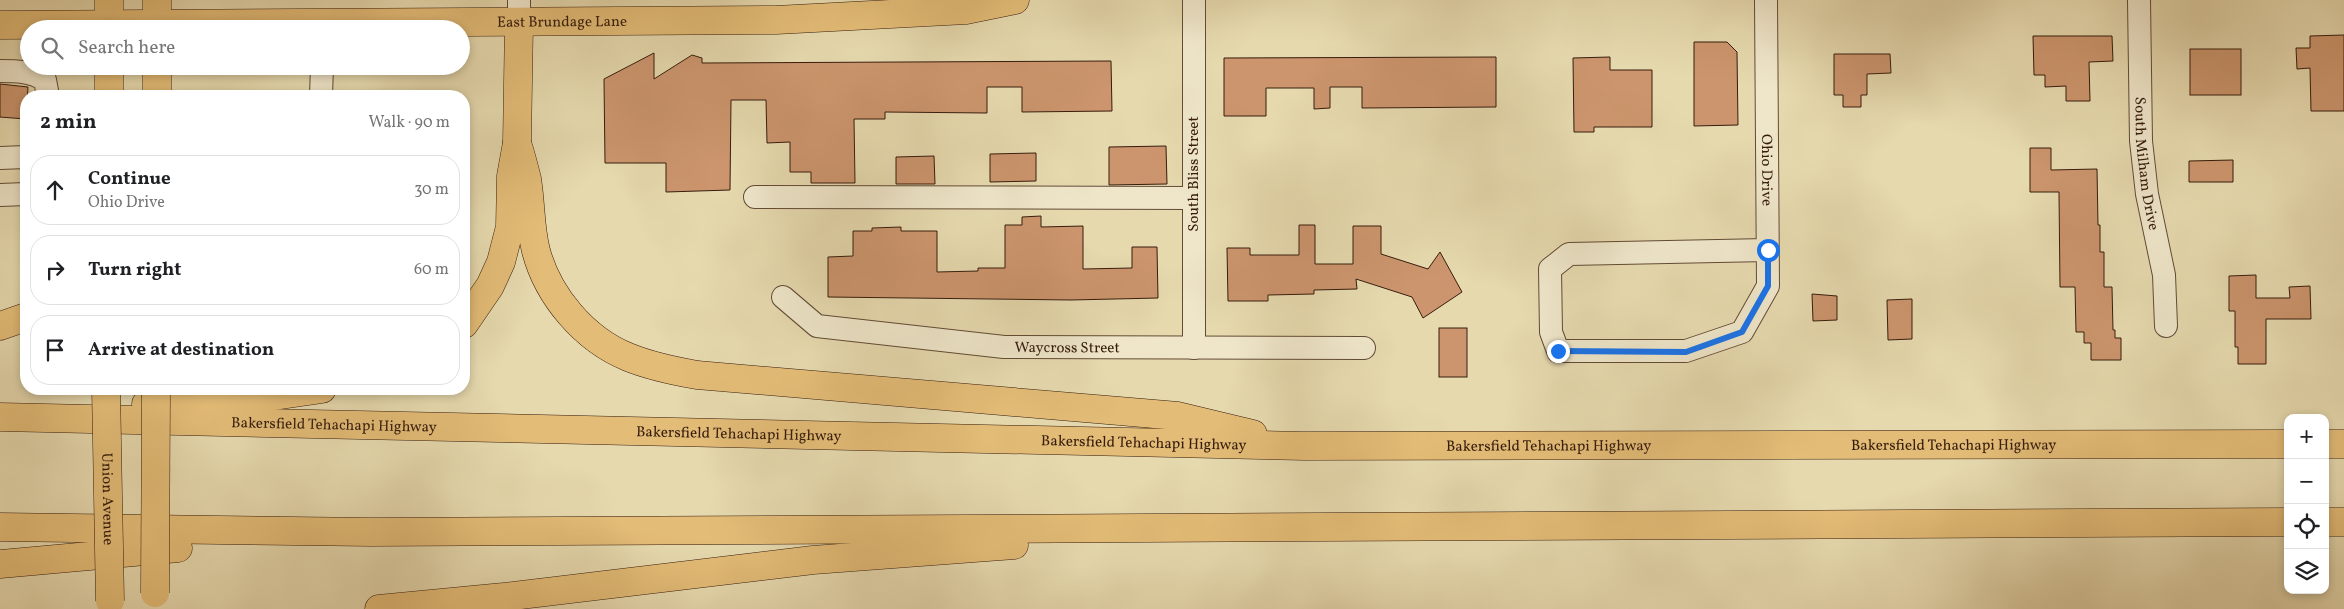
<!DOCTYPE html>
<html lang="en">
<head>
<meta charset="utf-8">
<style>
  :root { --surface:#fff; --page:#f2f2f2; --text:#202124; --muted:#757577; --line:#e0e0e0 }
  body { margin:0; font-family:Vollkorn,serif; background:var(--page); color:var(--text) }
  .controls { position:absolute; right:15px; bottom:15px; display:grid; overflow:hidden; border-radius:10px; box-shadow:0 2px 8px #0003 }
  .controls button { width:45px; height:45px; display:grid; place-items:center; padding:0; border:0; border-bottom:1px solid var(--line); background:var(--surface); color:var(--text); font:25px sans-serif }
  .stop { position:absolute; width:15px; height:15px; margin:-11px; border:4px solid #1a73e8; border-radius:50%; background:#fff }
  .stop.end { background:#1a73e8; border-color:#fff; box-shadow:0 1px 5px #0008 }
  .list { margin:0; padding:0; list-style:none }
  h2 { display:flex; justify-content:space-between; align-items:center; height:65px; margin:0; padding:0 20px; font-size:21px }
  h2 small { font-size:16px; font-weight:400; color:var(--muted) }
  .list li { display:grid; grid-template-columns:32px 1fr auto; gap:15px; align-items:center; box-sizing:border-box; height:70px; margin:0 10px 10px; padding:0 10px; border:1px solid var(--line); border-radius:20px }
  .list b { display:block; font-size:19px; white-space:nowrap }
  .list p { margin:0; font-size:16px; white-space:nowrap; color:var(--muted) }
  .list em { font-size:16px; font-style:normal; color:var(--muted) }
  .icon { flex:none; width:28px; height:28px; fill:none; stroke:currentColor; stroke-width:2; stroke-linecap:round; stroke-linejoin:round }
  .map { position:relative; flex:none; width:2344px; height:609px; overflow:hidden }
  .search { position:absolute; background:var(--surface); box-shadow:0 2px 8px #0003; left:20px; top:20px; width:450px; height:55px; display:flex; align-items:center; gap:12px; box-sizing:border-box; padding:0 18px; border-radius:28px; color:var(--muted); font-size:19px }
  .panel { position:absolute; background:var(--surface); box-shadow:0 2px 8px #0003; left:20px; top:90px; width:450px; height:305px; border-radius:20px }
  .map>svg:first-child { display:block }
  .building { fill:#cc956d; stroke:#361c0d }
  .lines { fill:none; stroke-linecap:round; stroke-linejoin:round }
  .minor-casing { stroke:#624b35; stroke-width:24 }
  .major-casing { stroke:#361c0d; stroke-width:29 }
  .highway-casing { stroke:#361c0d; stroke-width:29 }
  .minor { stroke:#efe6ca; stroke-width:22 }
  .major { stroke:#e3bc77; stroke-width:28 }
  .highway { stroke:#e3bc77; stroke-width:28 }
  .highway-bridge-casing { stroke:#361c0d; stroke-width:29; stroke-linecap:butt }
  .highway-bridge { stroke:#e3bc77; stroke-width:28 }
  .route { stroke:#1a73e8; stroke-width:6 }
  .labels { text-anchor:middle; stroke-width:5; stroke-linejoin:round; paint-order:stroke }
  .street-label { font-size:15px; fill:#361c0d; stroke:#efe6ca }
</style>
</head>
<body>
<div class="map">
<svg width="2344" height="609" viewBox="0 0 2344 609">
  <rect width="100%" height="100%" fill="#e6d9ae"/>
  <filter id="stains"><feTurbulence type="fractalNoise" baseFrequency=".004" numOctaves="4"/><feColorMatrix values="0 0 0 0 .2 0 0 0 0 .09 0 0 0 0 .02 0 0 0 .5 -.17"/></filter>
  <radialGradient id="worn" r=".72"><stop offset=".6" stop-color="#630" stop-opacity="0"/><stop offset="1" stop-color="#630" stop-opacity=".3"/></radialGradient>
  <g class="building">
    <path d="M 2344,35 L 2344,111 L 2311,111 L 2310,68 L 2297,69 L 2296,48 L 2310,48 L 2310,36 Z"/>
    <path d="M 2033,36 L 2112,36 L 2113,61 L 2089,62 L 2090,101 L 2066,101 L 2066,86 L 2045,87 L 2045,75 L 2034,75 Z"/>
    <path d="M 1694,42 L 1727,42 L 1737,52 L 1738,125 L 1694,126 Z"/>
    <rect x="2190" y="49" width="51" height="46"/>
    <path d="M 654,53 L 654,79 L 692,55 L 702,58 L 702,63 L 1111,61 L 1112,111 L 1022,112 L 1022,87 L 987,87 L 987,113 L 885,112 L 885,119 L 854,119 L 855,183 L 811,183 L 811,172 L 790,172 L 790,142 L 767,143 L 766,100 L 731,100 L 730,190 L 666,192 L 666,163 L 605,163 L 604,79 Z"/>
    <path d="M 1834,54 L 1890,54 L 1891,73 L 1867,74 L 1867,95 L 1861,95 L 1861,107 L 1843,107 L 1843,95 L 1834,95 Z"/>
    <path d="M 1496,57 L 1496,107 L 1362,108 L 1362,87 L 1330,87 L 1330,108 L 1314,109 L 1314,88 L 1266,88 L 1266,116 L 1224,116 L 1224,58 Z"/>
    <path d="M 1610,57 L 1610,70 L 1652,70 L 1652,127 L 1594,127 L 1594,132 L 1574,132 L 1573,58 Z"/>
    <path d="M 0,84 L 28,87 L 26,119 L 0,117 Z"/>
    <path d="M 1166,146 L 1167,184 L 1109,185 L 1109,147 Z"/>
    <path d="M 2030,148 L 2051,148 L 2051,170 L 2097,169 L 2098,225 L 2100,225 L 2100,252 L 2104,252 L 2104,287 L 2112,287 L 2113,330 L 2115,330 L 2115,338 L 2121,338 L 2121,360 L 2091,360 L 2091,343 L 2084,343 L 2084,332 L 2076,332 L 2075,287 L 2060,287 L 2059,192 L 2030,192 Z"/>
    <path d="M 1036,153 L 1036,181 L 990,182 L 990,154 Z"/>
    <path d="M 934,156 L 935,184 L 896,184 L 896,157 Z"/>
    <path d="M 2233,160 L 2233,182 L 2189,182 L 2189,161 Z"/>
    <path d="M 1041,216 L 1041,227 L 1083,226 L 1083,269 L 1132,268 L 1132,247 L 1157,247 L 1158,298 L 1071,300 L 828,297 L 828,257 L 853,256 L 853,231 L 872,231 L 872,228 L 901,227 L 901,231 L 937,231 L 937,272 L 978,271 L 978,268 L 1005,268 L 1005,225 L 1022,225 L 1022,217 Z"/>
    <path d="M 1299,225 L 1315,225 L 1315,264 L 1353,264 L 1353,226 L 1381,226 L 1381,254 L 1428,269 L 1440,252 L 1462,292 L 1423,318 L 1412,297 L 1356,279 L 1357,289 L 1314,290 L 1314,294 L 1268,295 L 1268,301 L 1228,301 L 1227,248 L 1250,248 L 1250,255 L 1299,255 Z"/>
    <path d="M 2256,275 L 2256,298 L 2290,298 L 2289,287 L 2310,286 L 2311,319 L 2266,319 L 2266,364 L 2238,364 L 2238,347 L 2235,347 L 2235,311 L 2229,311 L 2229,276 Z"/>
    <path d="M 1812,294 L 1837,296 L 1837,320 L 1813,321 Z"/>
    <path d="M 1912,299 L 1912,339 L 1888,340 L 1887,300 Z"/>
    <rect x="1439" y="328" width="28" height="49"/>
  </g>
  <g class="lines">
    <defs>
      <g id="minor">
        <path id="s1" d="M 1766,0 L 1768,286 L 1742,332 L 1686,351 L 1558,351 L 1551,332 L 1550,269 L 1569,254 L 1767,250"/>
        <path id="s2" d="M 2139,0 L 2141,141 L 2147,194 L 2164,275 L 2166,326"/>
        <path d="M 519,22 L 519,0"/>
        <path d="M 0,71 C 17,71 30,71 45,80 L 48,96"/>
        <path d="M 321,96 L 322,66"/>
        <path d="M 0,158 L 26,157"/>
        <path d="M 0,195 L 26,194"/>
        <path d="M 755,197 L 1193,198"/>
        <path id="s3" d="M 783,297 L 817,326 L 1004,347 L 1364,348"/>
        <path d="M 1194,348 L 1194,0"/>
      </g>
      <g id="major">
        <path id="s4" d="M 0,25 L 776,20 L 966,10 L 1015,0"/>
      </g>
      <g id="highway">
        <path d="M 109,0 L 109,29"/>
        <path d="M 157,0 L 157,29"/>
        <path d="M 109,96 L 109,66"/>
        <path d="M 157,96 L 157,66"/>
        <path d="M 517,143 C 521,155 524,167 527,179 C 531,203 530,228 536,251 C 548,296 584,339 628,357 C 650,366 674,371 697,375 L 1178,416 L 1253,434"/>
        <path d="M 464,324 L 490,286 L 501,262 L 510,227 L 511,176 L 517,143 L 519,22"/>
        <path d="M 0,326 L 26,317"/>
        <path d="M 146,404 L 267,397 L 322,389"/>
        <path id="s5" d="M 0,417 L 1304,446 L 2288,444"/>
        <path d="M 2325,444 L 2344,444"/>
        <path d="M 2325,522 L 2344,522"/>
        <path d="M 0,527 L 371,532 L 2288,522"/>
        <path d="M 0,564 L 178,548"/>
        <path d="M 379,609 L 504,597 L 813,560 L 1014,545"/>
      </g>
    </defs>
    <use href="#minor" class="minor-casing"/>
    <use href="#major" class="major-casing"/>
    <use href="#highway" class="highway-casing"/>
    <use href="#minor" class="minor"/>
    <use href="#major" class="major"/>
    <use href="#highway" class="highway"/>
    <defs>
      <g id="highway-bridge">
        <path id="s6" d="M 106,389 L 110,601"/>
        <path d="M 155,593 L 156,389"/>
      </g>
    </defs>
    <use href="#highway-bridge" class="highway-bridge-casing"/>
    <use href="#highway-bridge" class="highway-bridge"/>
  </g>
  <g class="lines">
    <path class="route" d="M 1558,351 L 1686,352 L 1742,332 L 1768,286 L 1768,250"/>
  </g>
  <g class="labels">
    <g class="street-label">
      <text dy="5" stroke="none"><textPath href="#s4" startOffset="562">East Brundage Lane</textPath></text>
      <text dy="5" stroke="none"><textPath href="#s2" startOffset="164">South Milham Drive</textPath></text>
      <text dy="5" stroke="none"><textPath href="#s1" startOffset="170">Ohio Drive</textPath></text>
      <text transform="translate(1193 174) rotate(-90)" y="5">South Bliss Street</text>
      <text dy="5" stroke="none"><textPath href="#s3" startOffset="296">Waycross Street</textPath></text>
      <text dy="5" stroke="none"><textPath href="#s5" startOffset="334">Bakersfield Tehachapi Highway</textPath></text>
      <text dy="5" stroke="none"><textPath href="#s5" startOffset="739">Bakersfield Tehachapi Highway</textPath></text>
      <text dy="5" stroke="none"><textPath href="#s5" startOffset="1144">Bakersfield Tehachapi Highway</textPath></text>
      <text dy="5" stroke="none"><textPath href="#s5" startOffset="1954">Bakersfield Tehachapi Highway</textPath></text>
      <text dy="5" stroke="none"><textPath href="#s5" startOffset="1549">Bakersfield Tehachapi Highway</textPath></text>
      <text dy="5" stroke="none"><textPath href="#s6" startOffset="110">Union Avenue</textPath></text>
    </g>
  </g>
  <rect width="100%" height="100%" filter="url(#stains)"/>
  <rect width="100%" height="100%" fill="url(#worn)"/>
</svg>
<div class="controls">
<button>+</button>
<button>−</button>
<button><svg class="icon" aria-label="locate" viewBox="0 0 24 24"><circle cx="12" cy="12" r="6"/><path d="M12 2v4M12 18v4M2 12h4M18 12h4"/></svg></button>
<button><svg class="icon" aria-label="layers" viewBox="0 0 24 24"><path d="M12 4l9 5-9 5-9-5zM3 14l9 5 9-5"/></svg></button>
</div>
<div class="stop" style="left:1768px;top:250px"></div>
<div class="stop end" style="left:1558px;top:351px"></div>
<div class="search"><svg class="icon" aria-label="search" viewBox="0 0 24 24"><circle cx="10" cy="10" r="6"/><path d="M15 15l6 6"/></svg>Search here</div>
<section class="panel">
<h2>2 min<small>Walk · 90 m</small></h2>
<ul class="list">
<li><svg class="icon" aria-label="ahead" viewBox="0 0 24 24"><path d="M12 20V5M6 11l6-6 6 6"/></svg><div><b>Continue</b><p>Ohio Drive</p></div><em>30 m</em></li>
<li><svg class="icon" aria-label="right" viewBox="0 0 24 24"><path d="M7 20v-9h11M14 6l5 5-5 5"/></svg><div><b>Turn right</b></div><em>60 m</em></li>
<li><svg class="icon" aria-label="arrive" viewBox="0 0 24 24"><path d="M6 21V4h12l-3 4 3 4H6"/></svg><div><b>Arrive at destination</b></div></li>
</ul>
</section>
</div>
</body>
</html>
